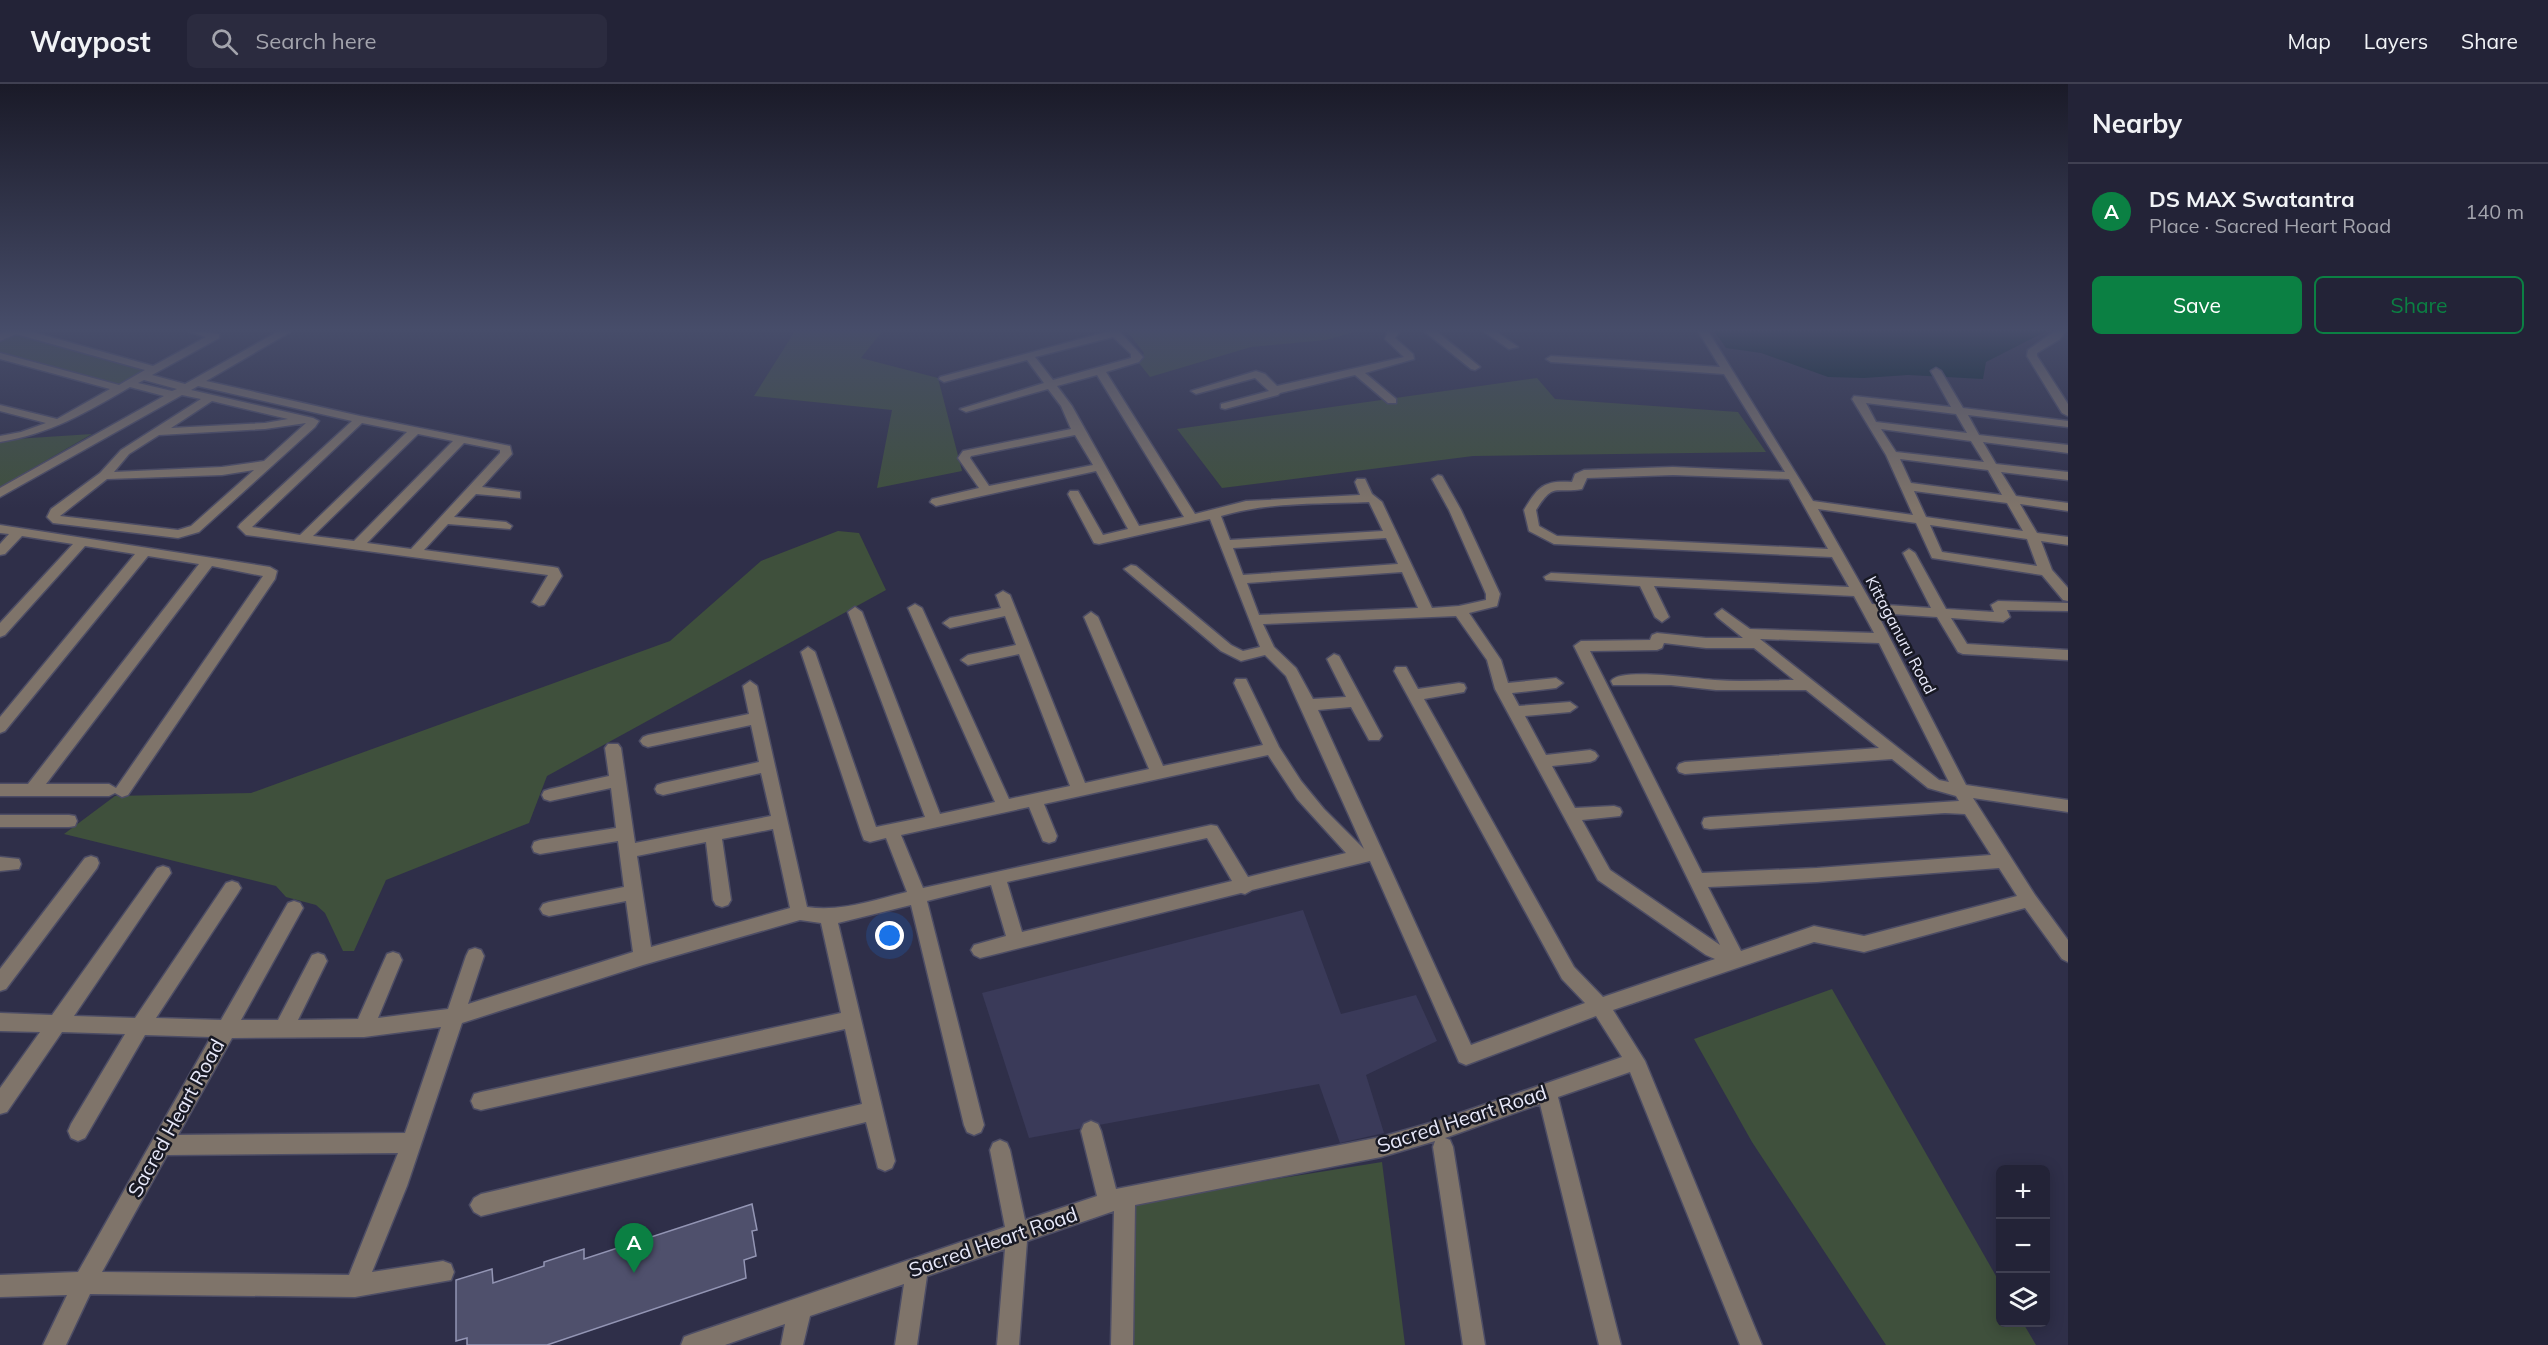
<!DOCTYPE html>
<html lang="en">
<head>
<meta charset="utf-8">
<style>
  :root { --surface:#232337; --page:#2b2b3f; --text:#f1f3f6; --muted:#a3a4ad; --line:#404052; --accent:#0b8043 }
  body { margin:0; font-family:Mulish,sans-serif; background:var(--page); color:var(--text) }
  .controls { position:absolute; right:18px; bottom:18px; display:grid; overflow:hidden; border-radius:9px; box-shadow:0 3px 15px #0003 }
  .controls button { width:54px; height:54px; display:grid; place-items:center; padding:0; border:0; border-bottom:2px solid var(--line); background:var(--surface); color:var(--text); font:30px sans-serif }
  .you { position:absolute; left:890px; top:852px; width:21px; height:21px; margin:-15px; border:4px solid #fff; border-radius:50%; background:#1a73e8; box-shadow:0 0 0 9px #1a73e833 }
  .badge { display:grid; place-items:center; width:39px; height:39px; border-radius:50%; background:var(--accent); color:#fff; font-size:20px; font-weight:700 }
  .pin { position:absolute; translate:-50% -50px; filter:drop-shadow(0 2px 3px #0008) }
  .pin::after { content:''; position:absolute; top:32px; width:21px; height:18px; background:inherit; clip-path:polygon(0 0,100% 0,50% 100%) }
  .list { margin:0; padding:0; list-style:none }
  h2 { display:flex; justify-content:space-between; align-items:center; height:78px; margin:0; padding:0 24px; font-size:26px }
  h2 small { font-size:20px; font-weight:400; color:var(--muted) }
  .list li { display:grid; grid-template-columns:39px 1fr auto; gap:18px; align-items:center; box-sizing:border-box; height:96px; padding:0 24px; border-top:2px solid var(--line) }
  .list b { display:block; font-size:22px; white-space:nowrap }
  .list p { margin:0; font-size:20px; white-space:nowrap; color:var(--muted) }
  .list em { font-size:20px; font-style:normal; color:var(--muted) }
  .actions { display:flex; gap:12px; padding:18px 24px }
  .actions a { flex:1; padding:14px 0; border:2px solid var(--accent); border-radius:9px; text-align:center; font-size:21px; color:var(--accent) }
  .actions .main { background:var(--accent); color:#fff }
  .icon { flex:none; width:33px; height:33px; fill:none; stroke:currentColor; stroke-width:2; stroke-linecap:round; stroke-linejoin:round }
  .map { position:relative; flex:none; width:2068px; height:1261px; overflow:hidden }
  header { display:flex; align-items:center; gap:36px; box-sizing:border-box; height:84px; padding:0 30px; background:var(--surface); border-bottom:2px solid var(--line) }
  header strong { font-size:28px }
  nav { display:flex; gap:33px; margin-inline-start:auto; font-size:21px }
  .search { width:420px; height:54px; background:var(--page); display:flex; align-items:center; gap:15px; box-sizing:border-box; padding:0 21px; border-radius:9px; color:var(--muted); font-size:22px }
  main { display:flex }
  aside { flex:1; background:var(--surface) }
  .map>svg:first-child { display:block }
  .built { fill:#3a3a59 }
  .green { fill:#3f503c }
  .water { fill:#002126 }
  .building { fill:#4f506c; stroke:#9395b4; stroke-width:1.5 }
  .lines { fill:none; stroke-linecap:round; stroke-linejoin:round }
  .minor-casing { stroke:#4d4d65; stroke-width:3 }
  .minor { fill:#7f746a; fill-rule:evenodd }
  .labels { text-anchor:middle; stroke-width:5; stroke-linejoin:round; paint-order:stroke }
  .street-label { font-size:16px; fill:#e8e9fa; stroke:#181924 }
  .near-street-label { font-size:20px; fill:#e8e9fa; stroke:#181924 }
</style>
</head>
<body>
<header>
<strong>Waypost</strong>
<div class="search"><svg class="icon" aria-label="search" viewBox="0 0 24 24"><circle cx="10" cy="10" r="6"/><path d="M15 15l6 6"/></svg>Search here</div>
<nav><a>Map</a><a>Layers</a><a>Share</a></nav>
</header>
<main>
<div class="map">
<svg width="2068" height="1261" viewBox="0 0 2068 1261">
  <rect width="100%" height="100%" fill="#2f2f49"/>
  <path class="built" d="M 1303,826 L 1341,930 L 1416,911 L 1437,957 L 1366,991 L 1384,1049 L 1340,1059 L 1319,1000 L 1029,1054 L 982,909 Z"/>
  <g class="green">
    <path d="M 795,247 L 882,247 L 861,274 L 938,294 L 962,387 L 877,404 L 892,326 L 754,312 Z"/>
    <path d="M 1127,247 L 1358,247 L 1326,256 L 1251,263 L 1150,293 L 1139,279 L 1144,269 Z"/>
    <path d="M 12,250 L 148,285 L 119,300 L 0,268 L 0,255 Z"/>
    <path d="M 1537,294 L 1555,315 L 1738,328 L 1766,368 L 1473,372 L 1222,404 L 1177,345 Z"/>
    <path d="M 92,350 L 0,403 L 0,356 Z"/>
    <path d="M 838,447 L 859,449 L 886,506 L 547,692 L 529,739 L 386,796 L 354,867 L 343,867 L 325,829 L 316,821 L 286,813 L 276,802 L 64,750 L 115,712 L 251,709 L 670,557 L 761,477 Z"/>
    <path d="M 1832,905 L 2000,1199 L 2000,1238 L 2023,1239 L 2036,1261 L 1886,1261 L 1752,1058 L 1694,955 Z"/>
    <path d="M 1382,1078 L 1405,1261 L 1133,1261 L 1134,1118 Z"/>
  </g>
  <path class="water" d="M 1714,247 L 2047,247 L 1986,278 L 1983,295 L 1908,291 L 1864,294 L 1828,293 L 1761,269 L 1726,264 Z"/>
  <path class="building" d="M 752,1120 L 757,1146 L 752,1147 L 756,1172 L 744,1176 L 746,1194 L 547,1261 L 467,1261 L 467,1254 L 456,1257 L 456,1196 L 492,1185 L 493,1199 L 544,1182 L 544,1178 L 584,1165 L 584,1175 Z"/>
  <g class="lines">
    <defs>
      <g id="minor">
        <path d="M 6,247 L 29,247 L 153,282 L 206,253 L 188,247 L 219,250 L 219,254 L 152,291 L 185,300 L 279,247 L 292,247 L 206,297 L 360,332 L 510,362 L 512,370 L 482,403 L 520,408 L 520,414 L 476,410 L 454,433 L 506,438 L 512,442 L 510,445 L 448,440 L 424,466 L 553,483 L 558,484 L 562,492 L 544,521 L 539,522 L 532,518 L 548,491 L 246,451 L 238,443 L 240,440 L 352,337 L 198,302 L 191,306 L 313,334 L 319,337 L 315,343 L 199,448 L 178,454 L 53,439 L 47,433 L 51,425 L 100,389 L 121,366 L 201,315 L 182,311 L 0,413 L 0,404 L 164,312 L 130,303 C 87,328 50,350 0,358 L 0,352 L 21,348 L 46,339 L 0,327 L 0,321 L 57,335 L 110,305 L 0,275 L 0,269 L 119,301 L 145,286 L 16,250 L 0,257 L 0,250 ZM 144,296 L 177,305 L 172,307 L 138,299 ZM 212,317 L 288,335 L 265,339 L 171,344 ZM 306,339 L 264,377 L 222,383 L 114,388 L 129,370 L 159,351 L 265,345 ZM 362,339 L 407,348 L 300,451 L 252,443 ZM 418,350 L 453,357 L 354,457 L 313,452 ZM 464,359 L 500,366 L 500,369 L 411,465 L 367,459 ZM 254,386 L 191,442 L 178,446 L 60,432 L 107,395 L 222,391 Z"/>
        <path d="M 1110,247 L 1119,247 L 1143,273 L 1139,278 L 1106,288 L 1195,430 L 1246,417 L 1360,411 L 1355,398 L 1357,395 L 1365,395 L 1372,410 L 1382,418 L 1432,524 L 1459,522 L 1486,516 L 1486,510 L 1449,426 L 1432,395 L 1438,391 L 1442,392 L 1461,426 L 1500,510 L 1497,522 L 1469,529 L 1501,576 L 1508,599 L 1556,594 L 1563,599 L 1556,604 L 1512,609 L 1519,622 L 1570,618 L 1577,623 L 1570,628 L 1525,632 L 1546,671 L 1590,666 L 1595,668 L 1598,672 L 1595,676 L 1590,678 L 1552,682 L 1575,724 L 1614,722 L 1620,724 L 1622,728 L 1620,732 L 1582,736 L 1610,786 L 1720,861 L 1574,562 L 1581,557 L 1650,556 L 1652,551 L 1657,549 L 1706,554 L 1743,554 L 1717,533 L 1715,530 L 1722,525 L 1750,545 L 1874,549 L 1854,512 L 1654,502 L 1669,533 L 1662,538 L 1655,533 L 1640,502 L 1546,496 L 1544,493 L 1551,489 L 1849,503 L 1832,473 L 1554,460 L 1529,447 L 1524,426 C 1538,403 1543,396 1572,398 L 1575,390 L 1584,386 L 1673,383 L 1785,388 L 1724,290 L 1551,278 L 1546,275 L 1551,272 L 1720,283 L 1698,247 L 1708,247 L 1813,417 L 1913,431 L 1886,371 L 1852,315 L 1854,312 L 1951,323 L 1931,287 L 1936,284 L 1941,287 L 1963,324 L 2068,337 L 2068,343 L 1968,331 L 1979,351 L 2068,361 L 2068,369 L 1983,358 L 1996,380 L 2068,388 L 2068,396 L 2001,388 L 2016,412 L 2068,419 L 2068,427 L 2020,420 L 2037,449 L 2068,453 L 2068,461 L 2041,457 L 2052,486 L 2068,504 L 2068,517 L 2063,516 L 2042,491 L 1932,474 L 1916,439 L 1818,425 L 1872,520 L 1931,524 L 1903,469 L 1909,465 L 1915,469 L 1946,525 L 1994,528 L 1991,521 L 1998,517 L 2068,519 L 2068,527 L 2007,526 L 2010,533 L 2003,538 L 1951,534 L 1967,560 L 2068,566 L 2068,576 L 1963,570 L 1958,568 L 1937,533 L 1877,529 L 1966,701 L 2068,716 L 2068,728 L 1973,714 L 2035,811 L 2068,856 L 2068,878 L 2062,875 L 2025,824 L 1864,868 L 1814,858 L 1613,926 L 1645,977 L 1762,1261 L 1740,1261 L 1630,988 L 1558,1013 L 1621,1261 L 1599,1261 L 1540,1020 L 1445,1054 L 1450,1056 L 1453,1063 L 1485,1261 L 1463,1261 L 1433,1063 L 1435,1057 L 1381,1073 L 1135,1121 L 1133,1261 L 1111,1261 L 1114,1127 L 1027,1157 L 1019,1261 L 997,1261 L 1005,1165 L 927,1192 L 917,1261 L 895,1261 L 904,1200 L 810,1232 L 803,1261 L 781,1261 L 785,1240 L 725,1261 L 681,1261 L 684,1253 L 692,1250 L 1005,1143 L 990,1066 L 993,1059 L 1000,1056 L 1007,1059 L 1010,1066 L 1025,1136 L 1097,1112 L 1081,1047 L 1084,1040 L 1091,1037 L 1098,1040 L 1101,1047 L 1116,1105 L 1381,1053 L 1437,1037 L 1622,973 L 1596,932 L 1466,981 L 1459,978 L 1370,777 L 1252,806 L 1245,810 L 1241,809 L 980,874 L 974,871 L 971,866 L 974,861 L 1006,852 L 991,801 L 927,817 L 984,1041 L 981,1048 L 974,1051 L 967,1048 L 964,1041 L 911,821 L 838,839 L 895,1077 L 892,1084 L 885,1087 L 878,1084 L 866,1038 L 481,1132 L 474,1128 L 470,1121 L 474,1114 L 481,1110 L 862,1020 L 845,945 L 481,1026 L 474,1024 L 471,1017 L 474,1010 L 481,1008 L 841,929 L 821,839 L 800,836 L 643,881 L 462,939 L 407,1102 L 372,1188 L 443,1177 L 451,1180 L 454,1188 L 451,1196 L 355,1213 L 90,1210 L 66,1261 L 43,1261 L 67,1211 L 0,1213 L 0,1191 L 78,1188 L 211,953 L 145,951 L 85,1054 L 78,1057 L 71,1054 L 68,1047 L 71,1040 L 125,950 L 62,948 L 7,1028 L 0,1030 L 0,1004 L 40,948 L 0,947 L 0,929 L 52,931 L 157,784 L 163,782 L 169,784 L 171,789 L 74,932 L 135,934 L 226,799 L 232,797 L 238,799 L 241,804 L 238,809 L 156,934 L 221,936 L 288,819 L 294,817 L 300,819 L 303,824 L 241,936 L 278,936 L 312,871 L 318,869 L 324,871 L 327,877 L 298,936 L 358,935 L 387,870 L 393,868 L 399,870 L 402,876 L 378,934 L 448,925 L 466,872 L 469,866 L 475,864 L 481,866 L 484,872 L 468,920 L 633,868 L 626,817 L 549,832 L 543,830 L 540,825 L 543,820 L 549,818 L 624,803 L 618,757 L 540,770 L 534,768 L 532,763 L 534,758 L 540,756 L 616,744 L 611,704 L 550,717 L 544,715 L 542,711 L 544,707 L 550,705 L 609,692 L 605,664 L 608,660 L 618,660 L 621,664 L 635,759 L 771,732 L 761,689 L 663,711 L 657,709 L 655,705 L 657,701 L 663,699 L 759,678 L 751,641 L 648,663 L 643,661 L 640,657 L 643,653 L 648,651 L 749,630 L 743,602 L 750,597 L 757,602 L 807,823 C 842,828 874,816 907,808 L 886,754 L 870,758 L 864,756 L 862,751 L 801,568 L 808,563 L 815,568 L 876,743 L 925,733 L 848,528 L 855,523 L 862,528 L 940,730 L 995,718 L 908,524 L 915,520 L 922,524 L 1009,715 L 1070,702 L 1019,570 L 968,581 L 961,576 L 968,571 L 1016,561 L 1005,532 L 950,544 L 943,539 L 950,534 L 1001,524 L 996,511 L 1003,507 L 1010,511 L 1085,699 L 1149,685 L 1084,533 L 1091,528 L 1098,533 L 1163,682 L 1263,661 L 1234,599 L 1236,595 L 1246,595 L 1279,663 L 1301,697 L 1324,725 L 1364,765 L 1286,592 L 1265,571 L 1241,577 L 1221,567 L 1124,485 L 1131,481 L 1136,482 L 1231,561 L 1243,567 L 1260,563 L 1210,435 L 1099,460 L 1094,459 L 1068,410 L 1070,407 L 1078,407 L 1103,451 L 1128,445 L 1096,387 L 936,422 L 930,418 L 932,415 L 979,404 L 958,374 L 963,367 L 1071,345 L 1061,322 L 1048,305 L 966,328 L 960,325 L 1044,299 L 1027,276 L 944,298 L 939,295 L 940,293 ZM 1113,253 L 1131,270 L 1131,274 L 1053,296 L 1035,273 ZM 1097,291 L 1184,433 L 1139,442 L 1072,322 L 1057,302 ZM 1866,319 L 1956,330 L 1967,349 L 1876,338 ZM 1881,345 L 1971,357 L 1984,378 L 1896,368 ZM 1075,351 L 1093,381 L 989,402 L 970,374 L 971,372 ZM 1900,375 L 1988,386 L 2002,411 L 1911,399 ZM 1673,391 L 1789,395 L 1828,465 L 1557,452 L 1539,442 L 1536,426 C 1554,397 1555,410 1582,405 L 1587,394 ZM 1914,407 L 2007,419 L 2023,447 L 1926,433 ZM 1369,418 L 1383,447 L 1230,456 L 1221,432 C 1269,418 1319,420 1369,418 ZM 1930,441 L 2027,455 L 2037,482 L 1942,468 ZM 1386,454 L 1398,480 L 1243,491 L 1233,464 ZM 1402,488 L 1418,524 L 1259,531 L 1247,499 ZM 1456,532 L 1487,576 L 1495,605 L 1598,796 L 1706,871 L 1715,875 L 1603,913 L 1574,883 L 1424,615 L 1464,608 L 1466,604 L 1464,600 L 1459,599 L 1418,605 L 1406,583 L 1396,583 L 1394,587 L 1562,895 L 1585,919 L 1471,961 L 1318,626 L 1351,623 L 1369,656 L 1379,656 L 1382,652 L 1339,572 L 1334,570 L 1327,575 L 1346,613 L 1313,615 L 1296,584 L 1274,563 L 1263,540 ZM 1760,555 L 1879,559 L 1949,698 L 1939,696 ZM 1664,559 L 1706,564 L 1754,564 L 1794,596 C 1768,596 1741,598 1715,596 C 1697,595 1620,583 1611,597 L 1613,601 L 1671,601 L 1716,606 L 1806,606 L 1879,664 L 1685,678 L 1679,680 L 1677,684 L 1679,688 L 1685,690 L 1892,675 L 1928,704 L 1956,712 L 1959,717 L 1710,733 L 1704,734 L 1702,739 L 1704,744 L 1710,745 L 1945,729 L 1965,730 L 1991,771 L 1817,784 L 1702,789 L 1590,567 L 1657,566 L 1662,564 ZM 1268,671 L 1297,715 L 1346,769 L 1248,793 L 1217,742 L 1211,741 L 923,804 L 901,751 L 1029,723 L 1043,757 L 1049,759 L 1055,757 L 1057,752 L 1044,720 ZM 773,745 L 790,824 L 651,863 L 637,772 L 706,758 L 713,816 L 716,821 L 722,823 L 728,821 L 731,816 L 722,755 ZM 1207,754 L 1232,797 L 1022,848 L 1007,798 ZM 1999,784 L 2017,812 L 1864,852 L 1814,842 L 1741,867 L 1708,803 L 1817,798 ZM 441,943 L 405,1049 L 178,1051 L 232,954 L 364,953 ZM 398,1069 L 349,1191 L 102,1188 L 167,1071 Z"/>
        <path d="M 1388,247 L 1400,247 L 1395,254 L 1413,270 L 1414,275 L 1365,289 L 1396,315 L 1396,319 L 1388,319 L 1355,291 L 1280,309 L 1278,311 L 1225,325 L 1221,324 L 1221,320 L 1269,307 L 1255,294 L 1196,310 L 1191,307 L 1256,287 L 1265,290 L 1277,302 L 1404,273 L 1385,255 Z"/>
        <path d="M 1424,247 L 1436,247 L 1480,283 L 1475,286 L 1471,285 Z"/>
        <path d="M 1483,247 L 1495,247 L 1518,263 L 1509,265 Z"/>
        <path d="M 2055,247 L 2065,247 L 2060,255 L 2037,269 L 2037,272 L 2068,320 L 2068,332 L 2062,329 L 2027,272 L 2028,266 Z"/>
        <path d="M 0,441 L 270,483 L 277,487 L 275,495 L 128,711 L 122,713 L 115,709 L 109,712 L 0,712 L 0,700 L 28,700 L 199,480 L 148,472 L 5,647 L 0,649 L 0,633 L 135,470 L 85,462 L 5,551 L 0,553 L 0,539 L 73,460 L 22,452 L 5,470 L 0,471 L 0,460 L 9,450 L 0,449 ZM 212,482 L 263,492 L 116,704 L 109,700 L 46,700 Z"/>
        <path d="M 0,731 L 69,731 L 75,732 L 77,737 L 75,742 L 69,743 L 0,743 Z"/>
        <path d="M 91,772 L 97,774 L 99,779 L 97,784 L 6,905 L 0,907 L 0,885 L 85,774 Z"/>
        <path d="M 0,773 L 19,775 L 21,780 L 19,785 L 0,787 Z"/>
      </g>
    </defs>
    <use href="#minor" class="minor-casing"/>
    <use href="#minor" class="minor"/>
  </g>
  <linearGradient id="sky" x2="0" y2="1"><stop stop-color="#1a1a28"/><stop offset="0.58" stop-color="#474d6a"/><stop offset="1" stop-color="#474d6a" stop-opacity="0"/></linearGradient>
  <rect width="2068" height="424" fill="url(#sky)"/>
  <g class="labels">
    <g class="street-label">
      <text transform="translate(1901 551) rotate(62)" y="6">Kittaganuru Road</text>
    </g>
    <g class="near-street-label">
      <text transform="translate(176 1034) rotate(-61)" y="7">Sacred Heart Road</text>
      <text transform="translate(1462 1035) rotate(-18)" y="7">Sacred Heart Road</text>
      <text transform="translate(993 1158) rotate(-19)" y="7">Sacred Heart Road</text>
    </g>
  </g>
</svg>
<div class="controls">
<button>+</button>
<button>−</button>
<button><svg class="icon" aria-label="layers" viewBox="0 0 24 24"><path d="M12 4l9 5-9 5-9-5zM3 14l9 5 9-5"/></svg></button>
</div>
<div class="you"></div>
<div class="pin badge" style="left:634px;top:1189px">A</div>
</div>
<aside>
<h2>Nearby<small></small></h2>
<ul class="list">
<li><span class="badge">A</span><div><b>DS MAX Swatantra</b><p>Place · Sacred Heart Road</p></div><em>140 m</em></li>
</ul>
<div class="actions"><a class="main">Save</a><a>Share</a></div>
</aside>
</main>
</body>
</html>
